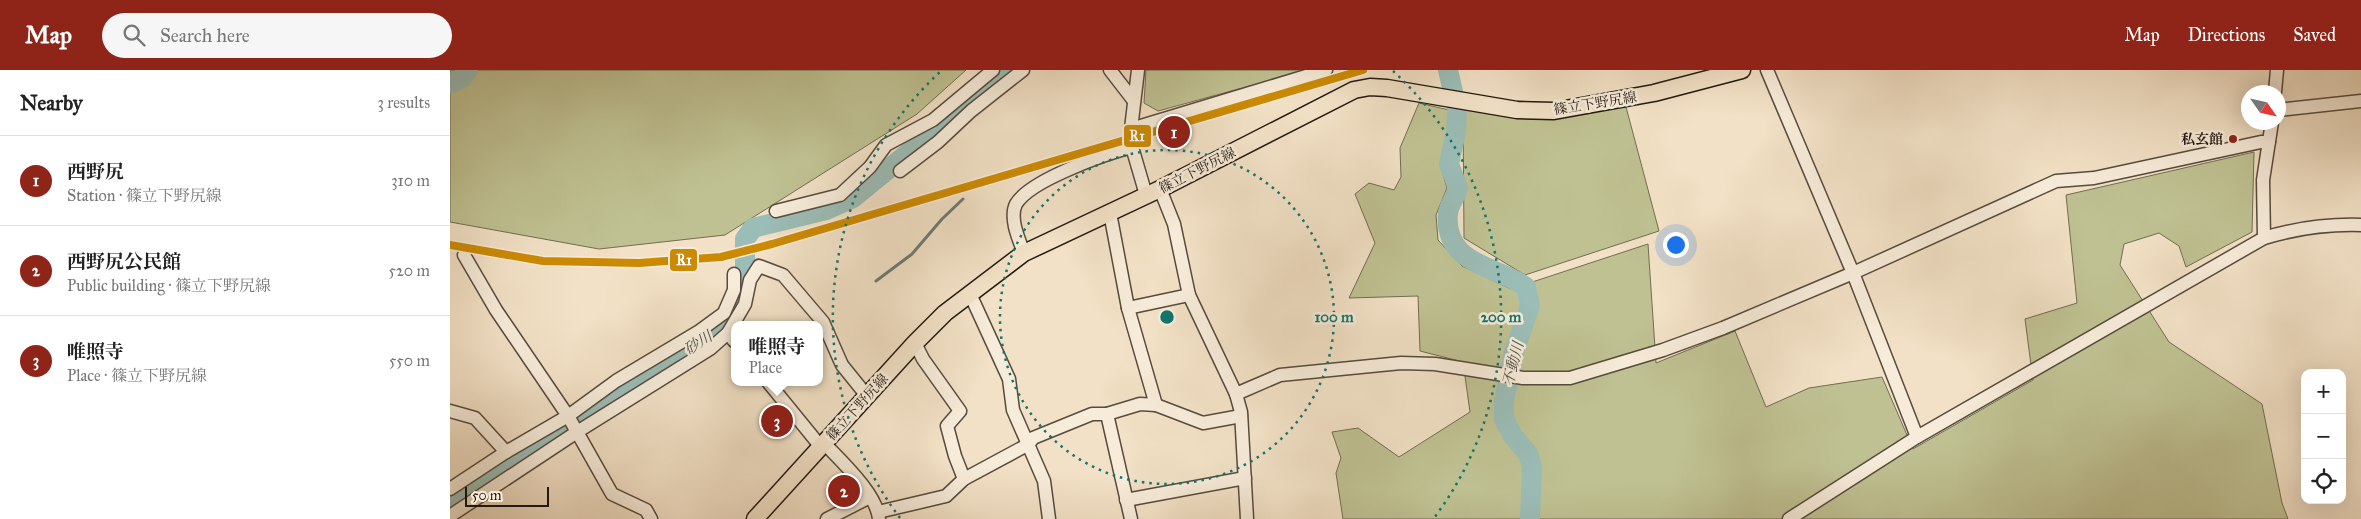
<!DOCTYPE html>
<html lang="en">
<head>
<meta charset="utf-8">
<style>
  :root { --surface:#fff; --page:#f6f6f6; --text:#222; --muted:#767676; --line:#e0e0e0; --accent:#8f2418 }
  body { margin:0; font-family:"IM FELL Great Primer","Noto Serif JP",serif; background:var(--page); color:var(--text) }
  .controls { position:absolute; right:15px; bottom:15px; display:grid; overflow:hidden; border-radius:10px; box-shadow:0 5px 20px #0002 }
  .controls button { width:45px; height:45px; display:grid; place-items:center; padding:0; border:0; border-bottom:1px solid var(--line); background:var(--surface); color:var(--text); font:25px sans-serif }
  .compass { position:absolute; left:1791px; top:15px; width:45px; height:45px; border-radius:50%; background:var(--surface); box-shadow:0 5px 20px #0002; rotate:124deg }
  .scale { position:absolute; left:15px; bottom:12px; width:84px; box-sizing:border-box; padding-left:5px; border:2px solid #221911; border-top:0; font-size:14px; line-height:18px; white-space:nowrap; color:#221911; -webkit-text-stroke:4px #f7ecda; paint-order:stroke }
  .you { position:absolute; left:1225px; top:174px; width:18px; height:18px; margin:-12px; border:4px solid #fff; border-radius:50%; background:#1a73e8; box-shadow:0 0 0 8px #1a73e833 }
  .badge { display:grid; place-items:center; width:32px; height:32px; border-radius:50%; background:var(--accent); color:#fff; font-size:16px; font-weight:700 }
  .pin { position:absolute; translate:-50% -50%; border:2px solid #fff; box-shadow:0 1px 5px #0006 }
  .popup { position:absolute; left:281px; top:251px; width:92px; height:65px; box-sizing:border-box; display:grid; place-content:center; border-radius:10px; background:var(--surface); filter:drop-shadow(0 1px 4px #0005); font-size:16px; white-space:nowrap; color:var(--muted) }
  .popup b { font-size:19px; color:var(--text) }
  .popup::after { content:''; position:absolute; left:50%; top:100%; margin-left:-10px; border:10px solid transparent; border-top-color:var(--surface) }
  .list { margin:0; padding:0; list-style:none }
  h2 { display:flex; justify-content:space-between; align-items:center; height:65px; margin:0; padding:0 20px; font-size:21px }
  h2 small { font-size:16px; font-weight:400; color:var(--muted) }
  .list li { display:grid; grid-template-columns:32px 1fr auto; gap:15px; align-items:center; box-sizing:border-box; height:90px; padding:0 20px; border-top:1px solid var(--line) }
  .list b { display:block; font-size:19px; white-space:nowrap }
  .list p { margin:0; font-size:16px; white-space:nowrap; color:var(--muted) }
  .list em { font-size:16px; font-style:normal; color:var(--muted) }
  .icon { flex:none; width:28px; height:28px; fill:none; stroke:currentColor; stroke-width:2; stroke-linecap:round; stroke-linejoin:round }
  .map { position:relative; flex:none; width:1911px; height:449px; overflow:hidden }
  header { display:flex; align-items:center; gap:30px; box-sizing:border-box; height:70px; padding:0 25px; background:var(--accent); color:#fff }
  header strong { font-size:24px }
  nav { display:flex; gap:28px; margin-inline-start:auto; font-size:18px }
  .search { width:350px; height:45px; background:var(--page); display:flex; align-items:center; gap:12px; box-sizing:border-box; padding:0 18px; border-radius:28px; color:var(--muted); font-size:19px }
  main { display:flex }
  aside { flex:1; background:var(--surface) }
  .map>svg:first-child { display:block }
  .green { fill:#bfc192; stroke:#706d52 }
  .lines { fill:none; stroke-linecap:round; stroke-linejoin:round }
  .stream { stroke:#6b7b75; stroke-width:3 }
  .river { stroke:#9bbdb7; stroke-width:20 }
  .minor-tunnel { stroke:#c8b9a2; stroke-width:12; stroke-dasharray:12 6; stroke-linecap:butt }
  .minor-casing { stroke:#564b3e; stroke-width:15 }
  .major-casing { stroke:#221911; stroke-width:19 }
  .minor { stroke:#f7ecda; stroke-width:12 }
  .major { stroke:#f2e1c6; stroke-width:16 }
  .rail-1-casing { stroke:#f7ecda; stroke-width:11 }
  .rail-1 { stroke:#cc8a03; stroke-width:8 }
  .ring { fill:none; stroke:#0f766e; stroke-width:2.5; stroke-dasharray:2.5 5 }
  .poi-dot { fill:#8f2418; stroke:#f7ecda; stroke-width:2 }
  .labels { text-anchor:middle; stroke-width:5; stroke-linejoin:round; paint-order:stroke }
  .street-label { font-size:14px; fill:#221911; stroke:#f7ecda }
  .poi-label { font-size:14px; font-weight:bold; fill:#221911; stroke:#f7ecda; text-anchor:end }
  .water-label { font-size:15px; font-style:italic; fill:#4c524b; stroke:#f7ecda }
  .centre { fill:#0f766e; stroke:#f7ecda; stroke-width:2.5 }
  .ring-label { font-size:15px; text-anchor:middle; font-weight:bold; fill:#0f766e; stroke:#f7ecda; stroke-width:5; stroke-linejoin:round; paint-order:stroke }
  .line-badge { stroke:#f7ecda; stroke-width:2 }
  .badge-label { font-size:14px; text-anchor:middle; font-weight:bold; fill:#fff }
</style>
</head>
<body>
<header>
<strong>Map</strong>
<div class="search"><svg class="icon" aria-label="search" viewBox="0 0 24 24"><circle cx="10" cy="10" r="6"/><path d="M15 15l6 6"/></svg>Search here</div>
<nav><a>Map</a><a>Directions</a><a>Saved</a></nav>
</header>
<main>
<aside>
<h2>Nearby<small>3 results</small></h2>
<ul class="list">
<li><span class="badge">1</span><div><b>西野尻</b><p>Station · 篠立下野尻線</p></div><em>310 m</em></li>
<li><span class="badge">2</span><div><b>西野尻公民館</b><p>Public building · 篠立下野尻線</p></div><em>520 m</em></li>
<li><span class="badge">3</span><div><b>唯照寺</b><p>Place · 篠立下野尻線</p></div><em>550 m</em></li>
</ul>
</aside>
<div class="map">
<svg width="1911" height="449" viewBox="0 0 1911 449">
  <rect width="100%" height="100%" fill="#f2e1c6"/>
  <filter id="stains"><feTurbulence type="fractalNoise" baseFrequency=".004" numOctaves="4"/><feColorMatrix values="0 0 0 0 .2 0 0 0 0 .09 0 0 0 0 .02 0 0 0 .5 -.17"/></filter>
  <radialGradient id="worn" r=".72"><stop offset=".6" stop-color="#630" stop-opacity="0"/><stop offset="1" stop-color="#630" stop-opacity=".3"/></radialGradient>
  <g class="green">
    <path d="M 0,0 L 516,0 L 467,44 L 275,165 L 149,179 L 0,152 Z"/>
    <path d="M 696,0 L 858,0 L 708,41 L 694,33 Z"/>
    <path d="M 969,33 L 999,40 L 1000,62 L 990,94 L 997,118 L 986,145 L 988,170 L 1012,196 L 1061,219 L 1198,174 L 1206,293 L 1285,261 L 1316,337 L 1359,318 L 1432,307 L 1463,379 L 1583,310 L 1575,249 L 1627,233 L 1616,125 L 1804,82 L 1802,162 L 1736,197 L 1729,176 L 1709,163 L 1674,174 L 1670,195 L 1719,272 L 1812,334 L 1832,433 L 1838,449 L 893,449 L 886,403 L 891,388 L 882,362 L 908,358 L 949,387 L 1020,342 L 1013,292 L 970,281 L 968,226 L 899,228 L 925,173 L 905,124 L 919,113 L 944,120 L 951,107 L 950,78 Z"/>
    <path d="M 1013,36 L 1102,47 L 1176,37 L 1209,161 L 1075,205 L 1014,168 Z"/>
  </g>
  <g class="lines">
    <path class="stream" d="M 426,211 L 462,184 L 492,149 L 513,129"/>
    <g class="river">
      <path d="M 998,0 L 1007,39 L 1006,62 L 999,94 L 1008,118 C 1006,127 999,134 998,143 C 993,195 1046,195 1076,217 L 1080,236 L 1064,282 L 1054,331 L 1054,349 L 1063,366 L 1079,385 L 1082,398 L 1080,449"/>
      <path d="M 0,14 L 12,8 L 18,0"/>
      <path d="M 0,432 L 267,262 L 281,248 L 292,229 L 295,217 L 295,169 L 303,158 L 376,140 L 403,128 L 560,0"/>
    </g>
    <path class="minor-tunnel" d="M 14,185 L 17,170"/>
    <defs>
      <g id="minor">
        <path d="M 660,0 L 684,31"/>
        <path d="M 688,0 L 681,59 L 682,77 L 696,125"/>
        <path d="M 1317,0 L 1403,203 L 1467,367"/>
        <path d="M 1825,22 L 1827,0"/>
        <path d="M 1828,40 L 1911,31"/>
        <path d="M 681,59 L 876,0"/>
        <path d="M 450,101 L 488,72 L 521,41 L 573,0"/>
        <path d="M 710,119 L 724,154 L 739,225 L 786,324 L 791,342 L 797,449"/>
        <path d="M 326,141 L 390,125 L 420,97 L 436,75 L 483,50 L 543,0"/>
        <path d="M 660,143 L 678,238"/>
        <path d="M 1814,168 L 1813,110 L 1822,52"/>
        <path d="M 574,183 C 569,170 559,148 566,134 C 580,110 655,84 682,77"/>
        <path d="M 520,224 L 559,309 L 563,340 L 594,411 L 599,449"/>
        <path d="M 284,271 L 278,263 L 295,234 L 300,210 L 309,196 L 333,205 L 373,252 L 392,295 L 417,326"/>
        <path d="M 465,273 L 473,289 L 510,341 L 497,356 L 505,386 L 514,409"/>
        <path d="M 318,312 L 371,377"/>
        <path d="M 786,324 L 830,305 L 951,293 L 985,294 L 1073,308 L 1120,308 L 1213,280 L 1273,258 L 1403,203 L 1606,111 L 1644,108 L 1811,72 L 1819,72"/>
        <path d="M 706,335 L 753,353 L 791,346"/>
        <path d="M 0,341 L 25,348 L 56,382"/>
        <path d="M 374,373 C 391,391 427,424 429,449"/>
        <path d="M 0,419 L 56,382 L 118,346 L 46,240 L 14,185"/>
        <path d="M 676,430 L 795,408"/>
        <path d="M 428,442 L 496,426 L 514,409 L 579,374 L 583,368 L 642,344 L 657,344"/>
        <path d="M 0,446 L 127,362 L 260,279 L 278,263"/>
        <path d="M 201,449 L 196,440 L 162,424 L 118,346 L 166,311 L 248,262 L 274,243 L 284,220 L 284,204"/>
        <path d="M 377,449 L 420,427"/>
        <path d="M 681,449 L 657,344 L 690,334 L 706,335 L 678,238 L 739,225"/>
        <path d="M 1339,449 L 1467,367 L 1814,168 C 1847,158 1877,154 1911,155"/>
      </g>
      <path id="major" d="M 305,449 L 465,273 L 495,243 L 574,183 L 710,119 L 904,20 L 920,17 L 937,18 L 1067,40 L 1104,41 L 1204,23 L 1292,0"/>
    </defs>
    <use href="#minor" class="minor-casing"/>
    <use href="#major" class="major-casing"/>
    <use href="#minor" class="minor"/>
    <use href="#major" class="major"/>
    <defs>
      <path id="rail-1" d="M 0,175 L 93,191 L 189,193 L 271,187 L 322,174 L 913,0"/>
    </defs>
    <use href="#rail-1" class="rail-1-casing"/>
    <use href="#rail-1" class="rail-1"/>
  </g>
  <g class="ring">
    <circle cx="717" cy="247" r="167"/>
    <path d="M450 448A334 334 0 0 1 491 1M943 1A334 334 0 0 1 984 448"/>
  </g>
  <circle class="poi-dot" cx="1783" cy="69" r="5"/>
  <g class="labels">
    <g class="street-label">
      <text transform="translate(1145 33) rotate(-9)" y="5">篠立下野尻線</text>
      <text transform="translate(747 100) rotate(-27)" y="5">篠立下野尻線</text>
      <text transform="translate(407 337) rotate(-48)" y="5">篠立下野尻線</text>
    </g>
    <g class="poi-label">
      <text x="1773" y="74">私玄館</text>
    </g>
    <g class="water-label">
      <text transform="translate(248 273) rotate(-33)" y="5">砂川</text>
      <text transform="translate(1063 294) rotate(-76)" y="5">不動川</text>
    </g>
  </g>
  <circle cx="717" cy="247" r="8" class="centre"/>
  <g class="ring-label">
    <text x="884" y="252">100 m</text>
    <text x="1051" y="252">200 m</text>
  </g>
  <g class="line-badge">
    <rect x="673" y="54" width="29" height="24" rx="5" fill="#cc8a03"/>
    <rect x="219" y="178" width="29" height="24" rx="5" fill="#cc8a03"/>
  </g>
  <g class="badge-label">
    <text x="687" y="71">R1</text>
    <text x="234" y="195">R1</text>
  </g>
  <rect width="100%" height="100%" filter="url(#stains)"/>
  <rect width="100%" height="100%" fill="url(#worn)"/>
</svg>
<div class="controls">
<button>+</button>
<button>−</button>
<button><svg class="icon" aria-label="locate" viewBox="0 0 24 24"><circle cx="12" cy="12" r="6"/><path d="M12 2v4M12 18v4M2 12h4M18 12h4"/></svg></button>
</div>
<svg class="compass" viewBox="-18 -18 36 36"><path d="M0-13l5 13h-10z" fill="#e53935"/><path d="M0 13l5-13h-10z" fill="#767676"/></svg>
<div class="scale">50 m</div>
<div class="you"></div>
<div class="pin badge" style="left:724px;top:62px">1</div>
<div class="pin badge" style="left:394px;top:421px">2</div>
<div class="pin badge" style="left:327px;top:351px">3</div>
<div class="popup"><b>唯照寺</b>Place</div>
</div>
</main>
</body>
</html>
